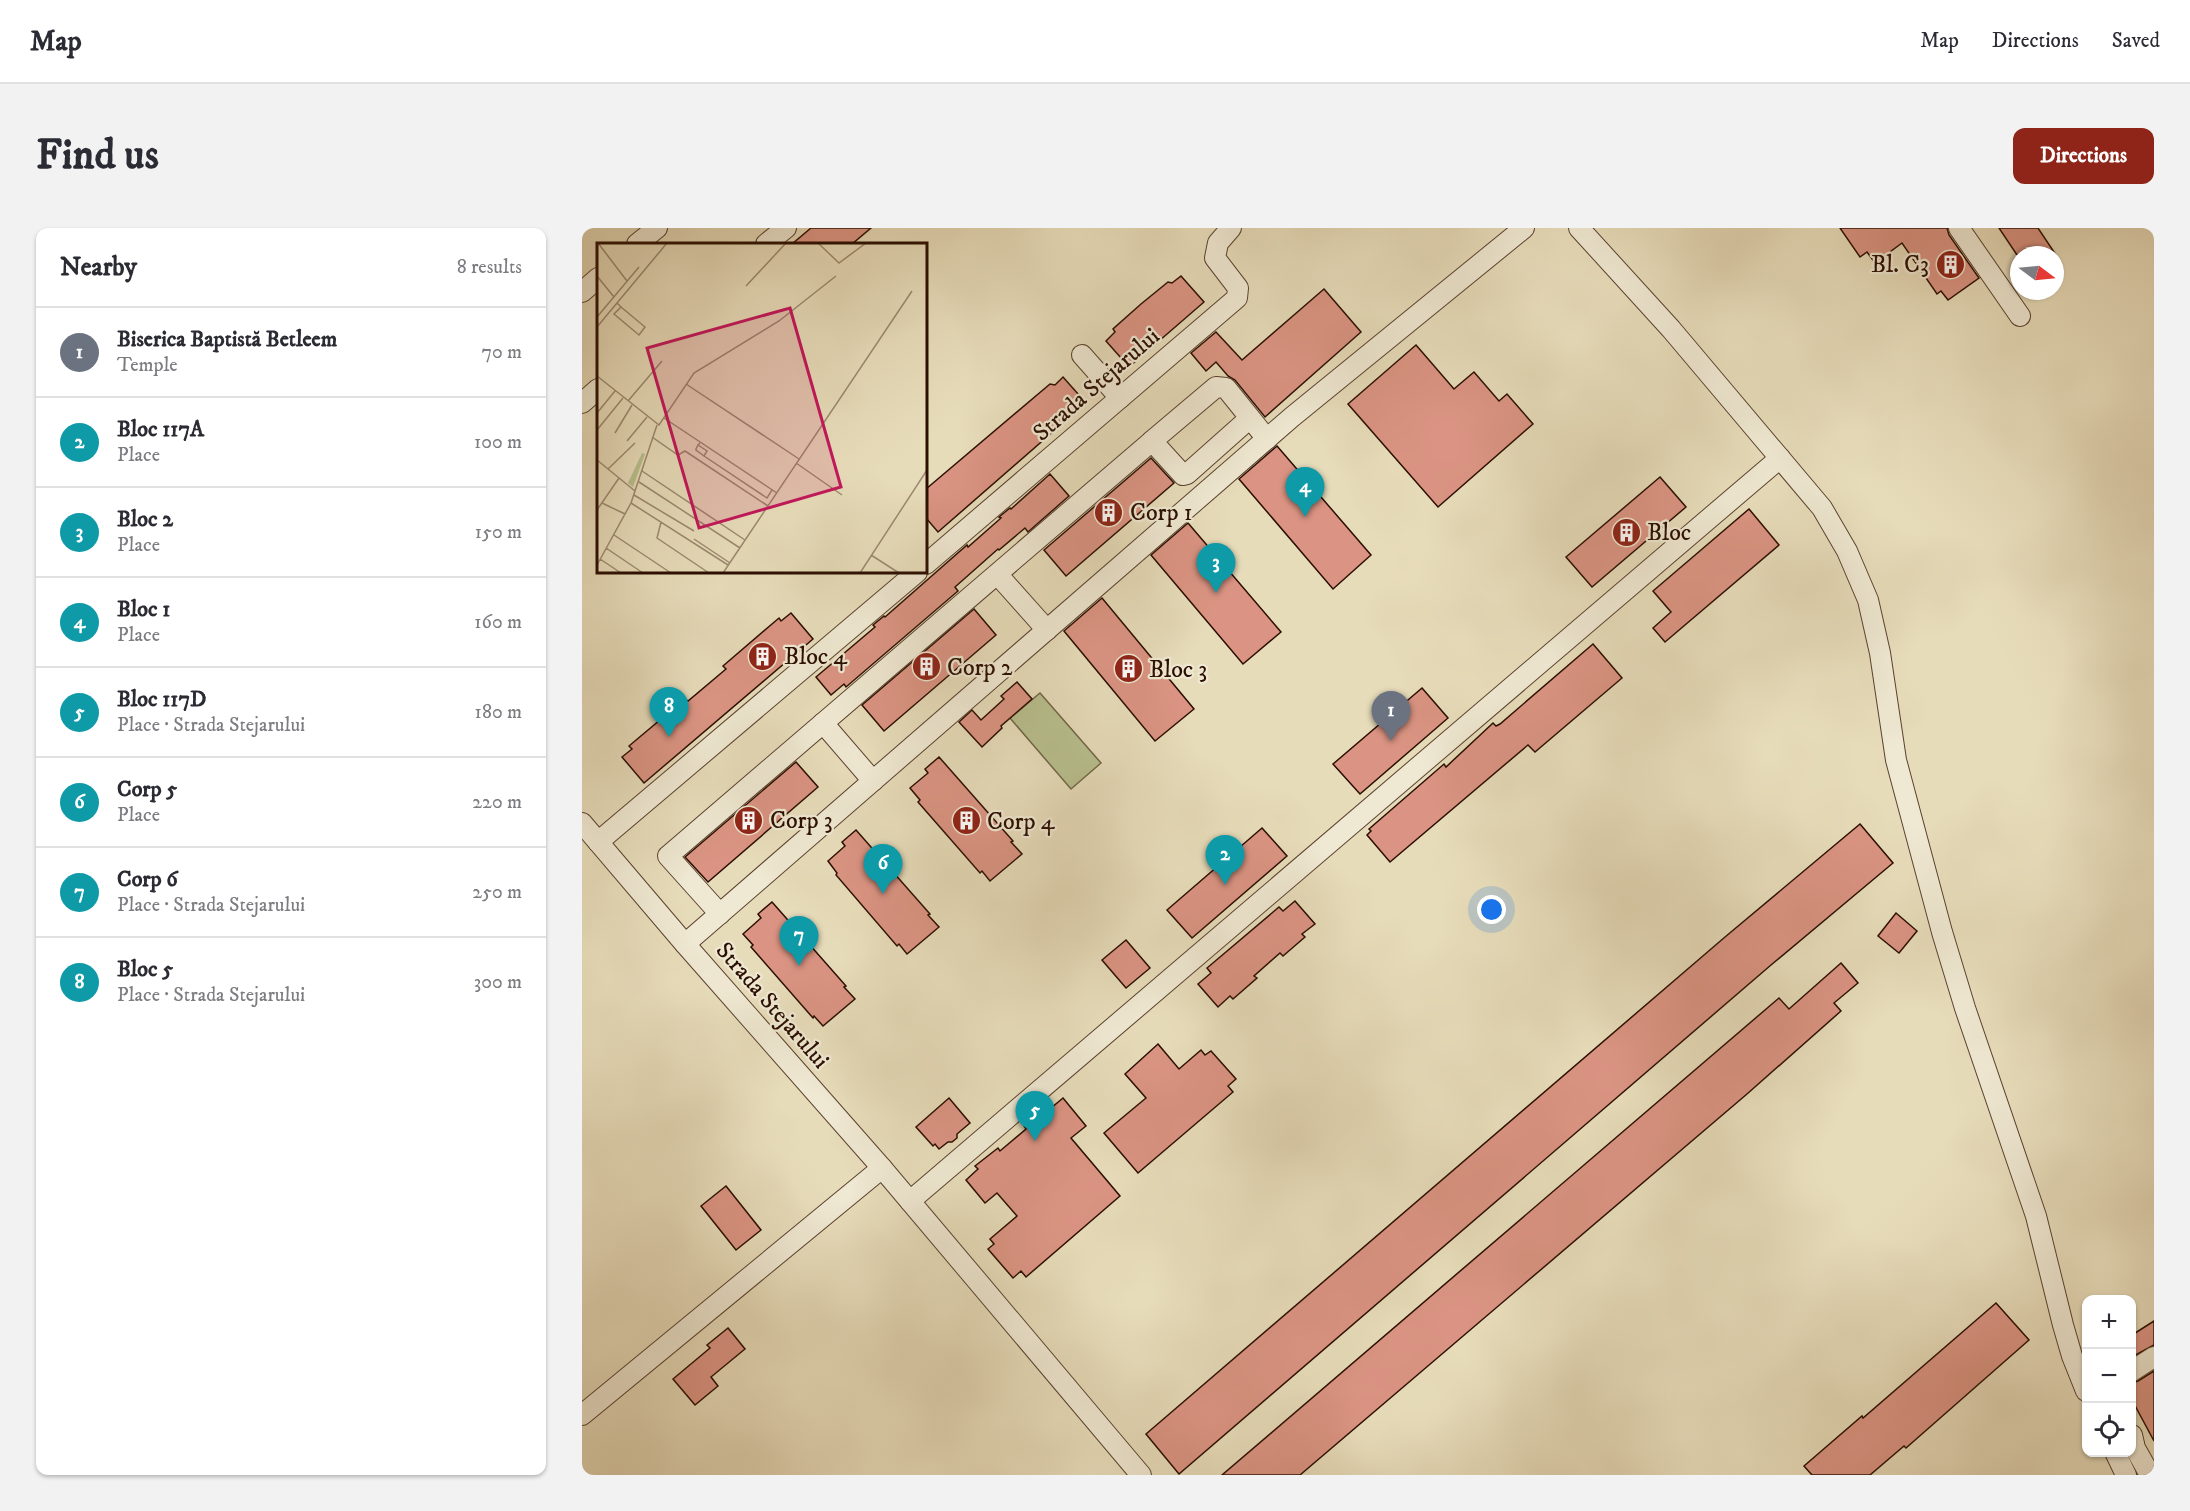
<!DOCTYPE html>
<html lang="en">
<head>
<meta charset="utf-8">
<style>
  :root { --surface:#fff; --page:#f2f2f3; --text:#2b2b33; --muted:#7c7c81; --line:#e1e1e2; --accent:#8f2418 }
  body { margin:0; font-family:"IM FELL DW Pica",serif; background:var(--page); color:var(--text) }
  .controls { position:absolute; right:18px; bottom:18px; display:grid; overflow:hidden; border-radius:12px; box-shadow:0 2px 4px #0004 }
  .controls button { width:54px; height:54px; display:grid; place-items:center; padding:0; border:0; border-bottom:2px solid var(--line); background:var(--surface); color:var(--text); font:30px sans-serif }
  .compass { position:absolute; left:1428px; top:18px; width:54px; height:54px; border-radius:50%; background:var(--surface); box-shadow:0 2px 4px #0004; rotate:106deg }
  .you { position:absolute; left:910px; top:682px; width:21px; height:21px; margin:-15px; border:4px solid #fff; border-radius:50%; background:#1a73e8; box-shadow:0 0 0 9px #1a73e833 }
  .badge { display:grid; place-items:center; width:39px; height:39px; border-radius:50%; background:var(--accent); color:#fff; font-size:20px; font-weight:700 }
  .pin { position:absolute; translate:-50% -50px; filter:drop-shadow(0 2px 3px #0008) }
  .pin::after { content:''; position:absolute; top:32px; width:21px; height:18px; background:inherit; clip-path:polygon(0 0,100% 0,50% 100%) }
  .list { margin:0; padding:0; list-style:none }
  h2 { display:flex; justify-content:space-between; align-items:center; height:78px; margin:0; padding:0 24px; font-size:26px }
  h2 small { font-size:20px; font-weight:400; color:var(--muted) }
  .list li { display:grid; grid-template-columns:39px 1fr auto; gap:18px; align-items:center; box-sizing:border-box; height:90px; padding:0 24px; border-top:2px solid var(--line) }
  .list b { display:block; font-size:22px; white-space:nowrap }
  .list p { margin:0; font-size:20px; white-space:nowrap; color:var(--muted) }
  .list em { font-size:20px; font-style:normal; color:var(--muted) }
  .icon { flex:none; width:33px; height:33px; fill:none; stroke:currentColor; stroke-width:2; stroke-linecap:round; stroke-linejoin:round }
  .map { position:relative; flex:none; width:1572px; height:1247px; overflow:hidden; border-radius:12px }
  header { display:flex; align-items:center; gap:36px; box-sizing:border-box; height:84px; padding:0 30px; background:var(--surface); border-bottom:2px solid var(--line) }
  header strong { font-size:28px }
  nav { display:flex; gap:33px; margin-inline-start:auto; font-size:21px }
  .intro { display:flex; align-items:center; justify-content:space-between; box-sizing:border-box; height:144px; padding:0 36px }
  h1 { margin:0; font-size:42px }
  .button { padding:15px 27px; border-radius:12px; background:var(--accent); color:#fff; font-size:21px; font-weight:700 }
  main { display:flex; gap:36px; padding:0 36px }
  aside { flex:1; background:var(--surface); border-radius:12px; box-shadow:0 2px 4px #0004 }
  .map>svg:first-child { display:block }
  .green { fill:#b8bf8e; stroke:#726648; stroke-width:1.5 }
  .building { fill:#db9483; stroke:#2b0e01; stroke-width:1.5 }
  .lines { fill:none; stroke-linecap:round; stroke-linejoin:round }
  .minor-casing { stroke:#5a422f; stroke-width:22 }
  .minor { stroke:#efe8d2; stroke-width:20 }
  .labels { text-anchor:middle; stroke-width:4.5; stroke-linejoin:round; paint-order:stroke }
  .poi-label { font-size:24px; fill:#2b0e01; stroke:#efe8d2; text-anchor:start }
  .street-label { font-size:24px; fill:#2b0e01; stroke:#efe8d2 }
  .inset-road { fill:none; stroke:#9c8a70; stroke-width:1.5 }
  .view { fill:#c2185b; fill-opacity:0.15; stroke:#c2185b; stroke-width:3 }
  .inset-edge { fill:none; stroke:#2b0e01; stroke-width:3 }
</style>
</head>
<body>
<header>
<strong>Map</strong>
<nav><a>Map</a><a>Directions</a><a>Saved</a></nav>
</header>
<div class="intro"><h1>Find us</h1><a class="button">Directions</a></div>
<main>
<aside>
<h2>Nearby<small>8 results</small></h2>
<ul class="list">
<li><span class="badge" style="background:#6b7280">1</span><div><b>Biserica Baptistă Betleem</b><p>Temple</p></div><em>70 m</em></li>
<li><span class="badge" style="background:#0f9aa8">2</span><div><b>Bloc 117A</b><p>Place</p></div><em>100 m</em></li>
<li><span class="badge" style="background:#0f9aa8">3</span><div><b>Bloc 2</b><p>Place</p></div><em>150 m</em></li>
<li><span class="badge" style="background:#0f9aa8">4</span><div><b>Bloc 1</b><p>Place</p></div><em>160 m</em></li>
<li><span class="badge" style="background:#0f9aa8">5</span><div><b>Bloc 117D</b><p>Place · Strada Stejarului</p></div><em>180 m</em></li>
<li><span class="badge" style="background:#0f9aa8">6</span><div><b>Corp 5</b><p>Place</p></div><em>220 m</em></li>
<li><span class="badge" style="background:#0f9aa8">7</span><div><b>Corp 6</b><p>Place · Strada Stejarului</p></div><em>250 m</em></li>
<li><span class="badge" style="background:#0f9aa8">8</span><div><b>Bloc 5</b><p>Place · Strada Stejarului</p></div><em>300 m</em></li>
</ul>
</aside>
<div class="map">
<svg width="1572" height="1247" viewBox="0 0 1572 1247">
  <rect width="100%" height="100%" fill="#e7dcba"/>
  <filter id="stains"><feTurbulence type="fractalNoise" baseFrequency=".00333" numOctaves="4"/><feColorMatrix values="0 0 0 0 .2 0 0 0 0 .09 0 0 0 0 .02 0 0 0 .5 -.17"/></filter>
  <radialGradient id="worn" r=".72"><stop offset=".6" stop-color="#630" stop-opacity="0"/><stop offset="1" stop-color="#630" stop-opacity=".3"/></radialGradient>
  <path class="green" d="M 458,465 L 519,535 L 489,561 L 428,490 Z"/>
  <g class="building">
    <path d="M 229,0 L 289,0 L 270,16 L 210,16 Z"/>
    <path d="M 1258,0 L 1365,0 L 1367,7 L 1397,50 L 1366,72 L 1359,63 L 1355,66 L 1320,15 L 1293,35 L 1285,24 L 1278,29 Z"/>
    <path d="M 1417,0 L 1456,0 L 1474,27 L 1435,27 Z"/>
    <path d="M 599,48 L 622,74 L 547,139 L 524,113 L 533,104 L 531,101 L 559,76 L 586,54 L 590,55 Z"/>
    <path d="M 742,61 L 779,104 L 683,189 L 653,152 L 646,148 L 634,134 L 624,143 L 609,125 L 634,104 L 660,132 Z"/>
    <path d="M 834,117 L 872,161 L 892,144 L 917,173 L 925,166 L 951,196 L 856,279 L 766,176 Z"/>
    <path d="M 481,149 L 504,175 L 356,304 L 344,290 L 344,261 L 468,156 L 473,157 Z"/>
    <path d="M 695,218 L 789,327 L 751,361 L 657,251 Z"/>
    <path d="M 569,230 L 592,255 L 484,348 L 462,322 Z"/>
    <path d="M 468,246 L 487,268 L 446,304 L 443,300 L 417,322 L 416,321 L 373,359 L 376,363 L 264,459 L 262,456 L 249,467 L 234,449 L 293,399 L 291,397 L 302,388 L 303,389 L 385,317 L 386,319 L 419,290 L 417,289 L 428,280 L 429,281 Z"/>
    <path d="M 1078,249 L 1104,279 L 1010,359 L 984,329 Z"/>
    <path d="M 1167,281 L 1197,317 L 1083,414 L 1071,400 L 1089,384 L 1071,363 Z"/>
    <path d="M 606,295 L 699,404 L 661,436 L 569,327 Z"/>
    <path d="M 520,370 L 612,481 L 573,513 L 482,403 Z"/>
    <path d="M 392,381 L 414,407 L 302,503 L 280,477 Z"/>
    <path d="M 209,385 L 231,411 L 62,555 L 40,529 L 50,521 L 47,518 L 103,471 L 106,473 L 144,441 L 141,438 L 197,390 L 199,393 Z"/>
    <path d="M 1011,416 L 1040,450 L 953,524 L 946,517 L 808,634 L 785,607 L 789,603 L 787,601 L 862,536 L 864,539 L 911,495 L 914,498 L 918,496 Z"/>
    <path d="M 435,454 L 450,471 L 419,498 L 420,500 L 400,519 L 377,494 L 390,482 L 399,492 L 422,471 L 419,468 Z"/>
    <path d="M 840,460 L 866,490 L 778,566 L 751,536 Z"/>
    <path d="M 357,529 L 431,613 L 429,614 L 440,626 L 408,653 L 400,643 L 398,645 L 336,574 L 338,572 L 328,560 L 346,545 L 343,541 Z"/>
    <path d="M 214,534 L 236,559 L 126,654 L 103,629 Z"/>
    <path d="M 1278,596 L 1311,635 L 1189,737 L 597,1246 L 564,1206 L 1143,709 Z"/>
    <path d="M 680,600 L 705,628 L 610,710 L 585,682 Z"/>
    <path d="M 274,602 L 348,686 L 346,687 L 357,699 L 325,726 L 317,716 L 315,718 L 254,647 L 255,645 L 246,633 L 263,618 L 260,614 Z"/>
    <path d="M 713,673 L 733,696 L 720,706 L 723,709 L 701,728 L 698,725 L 672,748 L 675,750 L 651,771 L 648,768 L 636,779 L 616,756 L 629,745 L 625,740 L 697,679 L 701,683 Z"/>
    <path d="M 190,674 L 264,758 L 262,759 L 273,771 L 241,798 L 232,788 L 231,790 L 169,719 L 171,717 L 161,706 L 179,690 L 176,686 Z"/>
    <path d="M 1314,685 L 1335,703 L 1317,725 L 1296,708 Z"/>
    <path d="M 544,712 L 568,740 L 544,760 L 520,732 Z"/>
    <path d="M 1259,735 L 1276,755 L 1252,775 L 1259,783 L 1165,866 L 718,1247 L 640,1247 L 1197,770 L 1207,781 Z"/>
    <path d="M 576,816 L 597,841 L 619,822 L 623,827 L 629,823 L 654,851 L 646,858 L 651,864 L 556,945 L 522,905 L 564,870 L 543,846 Z"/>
    <path d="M 367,870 L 388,895 L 375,906 L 375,910 L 370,914 L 366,914 L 357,921 L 353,916 L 351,918 L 334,899 Z"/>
    <path d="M 481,870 L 504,898 L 489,910 L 538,968 L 444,1049 L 439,1043 L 431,1050 L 406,1021 L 412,1016 L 408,1011 L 435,988 L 415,965 L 403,975 L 384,952 L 396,941 L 393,938 L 416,920 L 418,923 L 444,901 L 442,898 L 466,878 L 469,880 Z"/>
    <path d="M 144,958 L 179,1002 L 154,1022 L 119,978 Z"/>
    <path d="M 1414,1075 L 1447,1112 L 1324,1220 L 1322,1218 L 1288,1247 L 1230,1247 L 1222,1238 L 1280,1188 L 1281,1190 Z"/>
    <path d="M 1572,1093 L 1572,1117 L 1550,1129 L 1550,1107 Z"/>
    <path d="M 146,1100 L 163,1121 L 129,1149 L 136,1158 L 113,1177 L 91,1151 L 128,1120 L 125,1117 Z"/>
    <path d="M 1572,1143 L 1572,1213 L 1550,1172 L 1550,1155 L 1556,1153 Z"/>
  </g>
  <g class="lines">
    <defs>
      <g id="minor">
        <path d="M 997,0 L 1089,101 L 1240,280 L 1265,323 L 1286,372 L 1298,425 L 1314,532 L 1360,704 L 1383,780 L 1454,988 L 1481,1097 L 1490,1128 L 1504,1163"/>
        <path d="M 1377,0 L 1438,88"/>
        <path d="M 55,16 L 75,0"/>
        <path d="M 184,16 L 204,0"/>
        <path d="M 0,64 L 16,50"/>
        <path d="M 500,127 L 538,170"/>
        <path d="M 0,175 L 16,161"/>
        <path d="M 668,190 L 605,246 L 601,247 L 570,213 L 634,159 L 644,160 L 685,211"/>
        <path d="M 344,336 L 655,70 L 656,60 L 633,30 L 636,15 L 649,0"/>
        <path d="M 416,347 L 465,402"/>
        <path d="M 241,495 L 291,553"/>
        <path d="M 0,595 L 103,716 L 300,940 L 559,1247"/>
        <path d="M 16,614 L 335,344"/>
        <path d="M 138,686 L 86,628 L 570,213"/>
        <path d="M 103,716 L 710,189 L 942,0"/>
        <path d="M 328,973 L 1198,230"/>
        <path d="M 1550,1143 L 1572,1129"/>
        <path d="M 0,1187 L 300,940"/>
        <path d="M 1550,1207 L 1553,1220 L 1568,1247"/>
        <path d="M 1533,1224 L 1544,1247"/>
      </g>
    </defs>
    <use href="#minor" class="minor-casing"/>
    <use href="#minor" class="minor"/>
  </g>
  <defs>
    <symbol id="building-disc" viewBox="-11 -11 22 22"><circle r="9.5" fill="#8f2418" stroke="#efe8d2"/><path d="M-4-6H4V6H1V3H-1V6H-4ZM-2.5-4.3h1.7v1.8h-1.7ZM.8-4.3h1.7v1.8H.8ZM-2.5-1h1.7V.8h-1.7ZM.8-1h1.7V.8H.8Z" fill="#fff"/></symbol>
  </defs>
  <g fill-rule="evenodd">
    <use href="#building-disc" x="1352" y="20" width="33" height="33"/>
    <use href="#building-disc" x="510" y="268" width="33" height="33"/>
    <use href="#building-disc" x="1028" y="288" width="33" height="33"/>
    <use href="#building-disc" x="164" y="412" width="33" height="33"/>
    <use href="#building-disc" x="328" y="422" width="33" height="33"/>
    <use href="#building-disc" x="530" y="424" width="33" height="33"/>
    <use href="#building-disc" x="150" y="576" width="33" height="33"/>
    <use href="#building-disc" x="368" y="576" width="33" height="33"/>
  </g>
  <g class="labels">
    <g class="poi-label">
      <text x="1347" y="44" text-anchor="end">Bl. C3</text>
      <text x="548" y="292">Corp 1</text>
      <text x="1065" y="312">Bloc</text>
      <text x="202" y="436">Bloc 4</text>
      <text x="365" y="447">Corp 2</text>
      <text x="567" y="449">Bloc 3</text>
      <text x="188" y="600">Corp 3</text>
      <text x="405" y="601">Corp 4</text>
    </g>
    <g class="street-label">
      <text transform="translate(514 156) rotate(-41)" y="8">Strada Stejarului</text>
      <text transform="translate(191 777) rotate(49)" y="8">Strada Stejarului</text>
    </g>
  </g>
  <g transform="translate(15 15)">
    <rect width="330" height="330" fill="#e7dcba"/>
    <path d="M 45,210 L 48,211 L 36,244 L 31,240 Z" fill="#b8bf8e"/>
    <path class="inset-road" d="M 1,0 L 30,38M 221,0 L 242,20 L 269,0M 0,33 L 17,54M 149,43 L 189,0M 20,60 L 24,64 L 17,71 L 42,92 L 48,84 L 24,64M 0,74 L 42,24M 0,84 L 70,0M 0,133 L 62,182 L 97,130 L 182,78 L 239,33M 89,141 L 202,216M 31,158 L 65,118M 0,170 L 18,148M 67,175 L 180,250M 0,187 L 26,155M 18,190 L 35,162M 55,194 L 81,212 L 88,208 L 171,263M 30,198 L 50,174M 101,202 L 110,208 L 107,213 L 99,207 L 99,206 L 101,202 L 103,200M 107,213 L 170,255 L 175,247M 0,217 L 38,248M 199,220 L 245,252M 11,226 L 38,200M 45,228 L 148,297M 42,239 L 143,305M 37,252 L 97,288M 5,260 L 28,271M 34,260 L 131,322M 0,267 L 22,235M 64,279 L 60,295 L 112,330M 17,292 L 74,330M 97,296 L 133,320M 9,305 L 46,330M 274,312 L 302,330M 3,316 L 24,330M 0,322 L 34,260 L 60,182M 126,330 L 315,48M 263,330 L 330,227"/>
    <path class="view" d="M 193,65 L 244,244 L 102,285 L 50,105 Z"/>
    <rect width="330" height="330" class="inset-edge"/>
  </g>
  <rect width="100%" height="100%" filter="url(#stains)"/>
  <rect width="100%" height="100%" fill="url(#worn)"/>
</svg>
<div class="controls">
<button>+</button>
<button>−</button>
<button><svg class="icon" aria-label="locate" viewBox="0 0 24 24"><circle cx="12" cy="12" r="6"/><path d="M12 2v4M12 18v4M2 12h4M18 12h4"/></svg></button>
</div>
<svg class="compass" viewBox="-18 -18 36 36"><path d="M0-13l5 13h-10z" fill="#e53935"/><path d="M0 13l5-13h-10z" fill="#7c7c81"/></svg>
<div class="you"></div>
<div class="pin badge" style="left:809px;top:513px;background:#6b7280">1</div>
<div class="pin badge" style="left:643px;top:657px;background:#0f9aa8">2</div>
<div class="pin badge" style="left:634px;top:365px;background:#0f9aa8">3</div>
<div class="pin badge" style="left:723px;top:289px;background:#0f9aa8">4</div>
<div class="pin badge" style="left:453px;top:913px;background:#0f9aa8">5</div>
<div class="pin badge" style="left:301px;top:666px;background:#0f9aa8">6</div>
<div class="pin badge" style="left:217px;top:738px;background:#0f9aa8">7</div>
<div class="pin badge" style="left:87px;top:509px;background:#0f9aa8">8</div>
</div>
</main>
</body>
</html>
